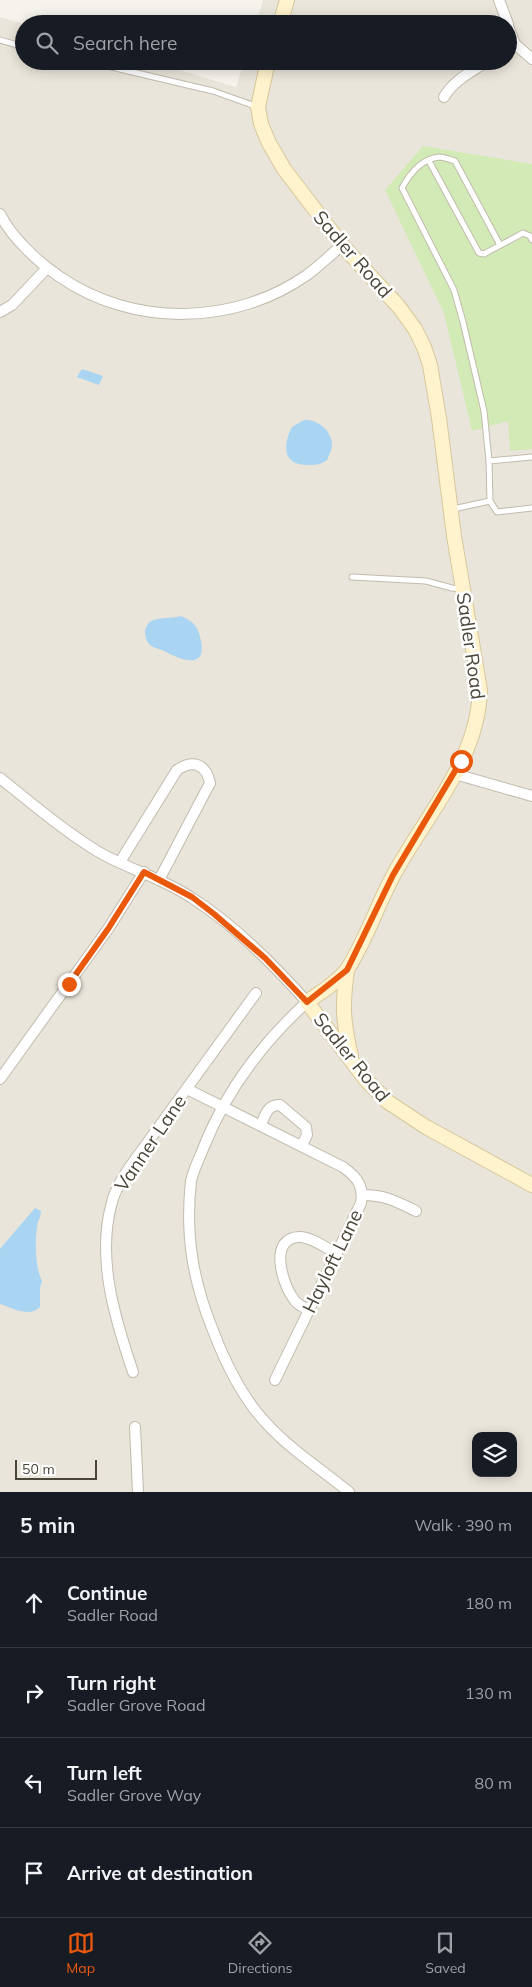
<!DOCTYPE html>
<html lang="en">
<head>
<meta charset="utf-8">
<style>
  :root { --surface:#171b24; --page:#242831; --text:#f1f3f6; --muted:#9ea1a6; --line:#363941; --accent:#ea580c }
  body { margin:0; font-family:Mulish,sans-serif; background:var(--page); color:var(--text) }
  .controls { position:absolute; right:15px; bottom:15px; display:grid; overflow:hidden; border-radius:10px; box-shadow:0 2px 12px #0003 }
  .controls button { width:45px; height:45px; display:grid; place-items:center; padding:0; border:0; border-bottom:1px solid var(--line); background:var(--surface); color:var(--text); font:25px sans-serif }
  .scale { position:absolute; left:15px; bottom:12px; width:82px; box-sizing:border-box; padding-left:5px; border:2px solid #4b4439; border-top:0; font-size:14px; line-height:18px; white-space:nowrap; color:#4b4439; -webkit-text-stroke:4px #fff; paint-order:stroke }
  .stop { position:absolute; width:15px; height:15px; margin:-11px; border:4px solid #ea580c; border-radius:50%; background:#fff }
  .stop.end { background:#ea580c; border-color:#fff; box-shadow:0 1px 5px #0008 }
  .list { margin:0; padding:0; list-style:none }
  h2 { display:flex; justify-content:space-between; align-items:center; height:65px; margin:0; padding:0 20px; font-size:21px }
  h2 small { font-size:16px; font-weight:400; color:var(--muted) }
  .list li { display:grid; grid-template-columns:32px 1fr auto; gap:15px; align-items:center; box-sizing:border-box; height:90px; padding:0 20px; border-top:1px solid var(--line) }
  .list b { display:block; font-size:19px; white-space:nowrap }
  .list p { margin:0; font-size:16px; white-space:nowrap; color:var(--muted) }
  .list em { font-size:16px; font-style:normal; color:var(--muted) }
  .icon { flex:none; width:28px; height:28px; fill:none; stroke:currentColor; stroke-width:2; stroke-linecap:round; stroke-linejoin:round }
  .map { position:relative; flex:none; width:532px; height:1492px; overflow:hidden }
  .search { position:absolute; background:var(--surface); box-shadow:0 2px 12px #0003; left:15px; right:15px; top:15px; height:55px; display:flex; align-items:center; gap:12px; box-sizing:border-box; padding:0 18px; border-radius:28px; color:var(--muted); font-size:19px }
  .sheet { height:425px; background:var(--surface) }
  nav { display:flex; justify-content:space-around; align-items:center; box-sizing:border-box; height:70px; border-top:1px solid var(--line); background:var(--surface); font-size:14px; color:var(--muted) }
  nav a { display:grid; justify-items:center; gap:2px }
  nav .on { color:var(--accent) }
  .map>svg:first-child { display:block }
  .residential { fill:#eae5da; fill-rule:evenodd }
  .green { fill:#d2eab5 }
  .water { fill:#a9d4f2 }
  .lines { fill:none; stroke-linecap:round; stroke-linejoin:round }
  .lane-casing { stroke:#c2bbae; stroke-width:7 }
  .street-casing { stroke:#c2bbae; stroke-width:12 }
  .secondary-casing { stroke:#d6c79b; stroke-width:16 }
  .lane { stroke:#fff; stroke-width:5 }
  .street { stroke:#fff; stroke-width:10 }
  .secondary { stroke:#fff3cd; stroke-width:14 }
  .route { stroke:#ea580c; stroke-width:6 }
  .labels { text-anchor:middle; stroke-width:5; stroke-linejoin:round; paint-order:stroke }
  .street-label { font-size:19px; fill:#4b4439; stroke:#fff }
</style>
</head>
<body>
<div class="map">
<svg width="532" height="1492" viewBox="0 0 532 1492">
  <rect width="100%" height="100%" fill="#f6f3ec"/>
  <path class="residential" d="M 263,0 L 532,0 L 532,1492 L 0,1492 L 0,17 L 24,24 L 24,61 L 149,61 L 236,87 L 244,61 L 508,61 L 508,24 L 256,24 ZM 476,1436 L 513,1436 L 513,1473 L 476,1473 Z"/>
  <path class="green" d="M 423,146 L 532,164 L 532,449 L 510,451 L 508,421 L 472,431 L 444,313 L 385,190 Z"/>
  <g class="water">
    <path d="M 82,369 L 103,376 L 99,385 L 77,377 Z"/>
    <path d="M 304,420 C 317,419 332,430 332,445 C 332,450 329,455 327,460 C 320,465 315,465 307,465 C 282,465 283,444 292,427 Z"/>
    <path d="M 181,616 C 194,622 198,626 201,641 C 207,671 179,659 164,651 C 160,649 154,648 150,645 C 145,640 143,630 148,624 C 154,616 172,619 181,616 Z"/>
    <path d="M 35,1208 L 41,1211 C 41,1217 37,1222 37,1227 C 35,1243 35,1267 42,1281 L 40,1288 L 40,1307 C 29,1318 12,1308 0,1304 L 0,1249 Z"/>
  </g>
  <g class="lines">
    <defs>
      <g id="lane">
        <path d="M 0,40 L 24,47"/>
        <path d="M 86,61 L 213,91 L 258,107"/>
        <path d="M 429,161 L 479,253 L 484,254 L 523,233 L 530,236 L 532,240"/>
        <path d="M 532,457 L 489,461 L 490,501 L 497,512 L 532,508"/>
        <path d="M 489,461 L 484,411 L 463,322 L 454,290 L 402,188 C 410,173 421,159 439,157 C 444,157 450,160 455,161 L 500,245"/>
        <path d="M 453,509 L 490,501"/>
        <path d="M 352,577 L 426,581 L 452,588 L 463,589"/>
      </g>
      <g id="street">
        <path d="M 499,0 L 508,24"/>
        <path d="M 508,26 L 515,44 L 532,59"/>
        <path d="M 444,97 C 454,80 471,72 488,61"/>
        <path d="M 0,214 C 12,238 38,262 60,277 C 133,327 234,326 307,275 C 319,266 331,255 342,245"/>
        <path d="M 0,312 L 12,305 L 47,268"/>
        <path d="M 455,774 L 532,796"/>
        <path d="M 0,778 C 31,803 63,830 97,851 C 127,869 163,878 192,898 C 233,924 275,966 307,1002 C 262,1043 225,1093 203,1149 C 199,1159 193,1171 191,1181 C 185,1236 193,1282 214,1333 C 226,1364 244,1400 267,1424 C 291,1450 322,1470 349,1492"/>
        <path d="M 120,862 L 177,770 C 193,759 206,764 210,783 L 159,880"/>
        <path d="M 0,1079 L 108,929 L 144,872"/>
        <path d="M 187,1089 L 343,1167 C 357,1177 364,1186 361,1203 L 275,1380"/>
        <path d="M 261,1125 C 265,1115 268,1104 280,1105 L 306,1127 L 307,1135 L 302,1145"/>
        <path d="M 362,1195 C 385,1195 396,1201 416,1211"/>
        <path d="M 309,1310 C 303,1307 296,1304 293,1298 C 282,1283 268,1237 300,1237 C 311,1237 326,1248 336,1253"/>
        <path d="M 133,1372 C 115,1319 96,1258 112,1202 C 115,1190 122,1179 129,1168 L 256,993"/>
        <path d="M 135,1427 L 138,1492"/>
      </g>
      <g id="secondary">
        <path d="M 280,24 L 287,0"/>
        <path d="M 268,61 L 258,107 L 261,124 L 269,143 L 284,169 L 342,245 L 399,307 L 415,329 L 424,347 L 430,365 L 439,418 L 454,536 L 480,690 C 478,761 425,816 393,876 C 377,906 366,940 348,968 C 340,981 319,993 307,1002 L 366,1080 L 388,1102 L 426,1127 L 532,1185"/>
        <path d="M 347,970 C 342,1006 343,1021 351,1056"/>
      </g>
    </defs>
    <use href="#lane" class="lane-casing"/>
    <use href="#street" class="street-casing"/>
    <use href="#secondary" class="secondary-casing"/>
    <use href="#lane" class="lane"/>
    <use href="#street" class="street"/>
    <use href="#secondary" class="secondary"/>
  </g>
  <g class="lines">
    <path class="route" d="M 69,984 L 108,929 L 144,872 L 192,897 L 214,914 L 265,958 L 307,1002 L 347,970 L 393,875 L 461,761"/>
  </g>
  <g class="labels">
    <g class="street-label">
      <text transform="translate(353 254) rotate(49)" y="7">Sadler Road</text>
      <text transform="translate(471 646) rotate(82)" y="7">Sadler Road</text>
      <text transform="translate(352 1057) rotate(51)" y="7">Sadler Road</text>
      <text transform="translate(150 1143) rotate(-56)" y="7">Vanner Lane</text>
      <text transform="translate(332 1261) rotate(-64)" y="7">Hayloft Lane</text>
    </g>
  </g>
</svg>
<div class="controls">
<button><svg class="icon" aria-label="layers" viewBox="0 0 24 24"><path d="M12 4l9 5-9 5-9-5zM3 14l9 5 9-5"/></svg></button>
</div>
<div class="scale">50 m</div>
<div class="stop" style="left:461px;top:761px"></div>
<div class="stop end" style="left:69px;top:984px"></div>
<div class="search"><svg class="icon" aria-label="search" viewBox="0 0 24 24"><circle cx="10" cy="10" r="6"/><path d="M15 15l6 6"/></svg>Search here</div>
</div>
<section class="sheet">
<h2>5 min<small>Walk · 390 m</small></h2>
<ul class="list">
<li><svg class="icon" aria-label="ahead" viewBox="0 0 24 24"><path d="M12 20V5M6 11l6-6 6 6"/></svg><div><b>Continue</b><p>Sadler Road</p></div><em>180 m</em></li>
<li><svg class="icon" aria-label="right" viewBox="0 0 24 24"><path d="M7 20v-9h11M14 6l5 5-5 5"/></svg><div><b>Turn right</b><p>Sadler Grove Road</p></div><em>130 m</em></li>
<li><svg class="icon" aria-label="left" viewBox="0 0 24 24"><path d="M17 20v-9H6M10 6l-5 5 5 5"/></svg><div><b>Turn left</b><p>Sadler Grove Way</p></div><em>80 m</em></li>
<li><svg class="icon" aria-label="arrive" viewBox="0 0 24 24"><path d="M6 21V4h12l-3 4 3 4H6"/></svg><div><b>Arrive at destination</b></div></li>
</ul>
</section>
<nav>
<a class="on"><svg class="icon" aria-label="map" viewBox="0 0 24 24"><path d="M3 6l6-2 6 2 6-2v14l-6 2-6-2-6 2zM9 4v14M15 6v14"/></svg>Map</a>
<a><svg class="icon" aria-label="directions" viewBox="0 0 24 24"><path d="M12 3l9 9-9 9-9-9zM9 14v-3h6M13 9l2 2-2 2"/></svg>Directions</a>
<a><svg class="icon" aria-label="saved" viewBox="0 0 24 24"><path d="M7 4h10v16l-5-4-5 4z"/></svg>Saved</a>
</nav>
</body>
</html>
